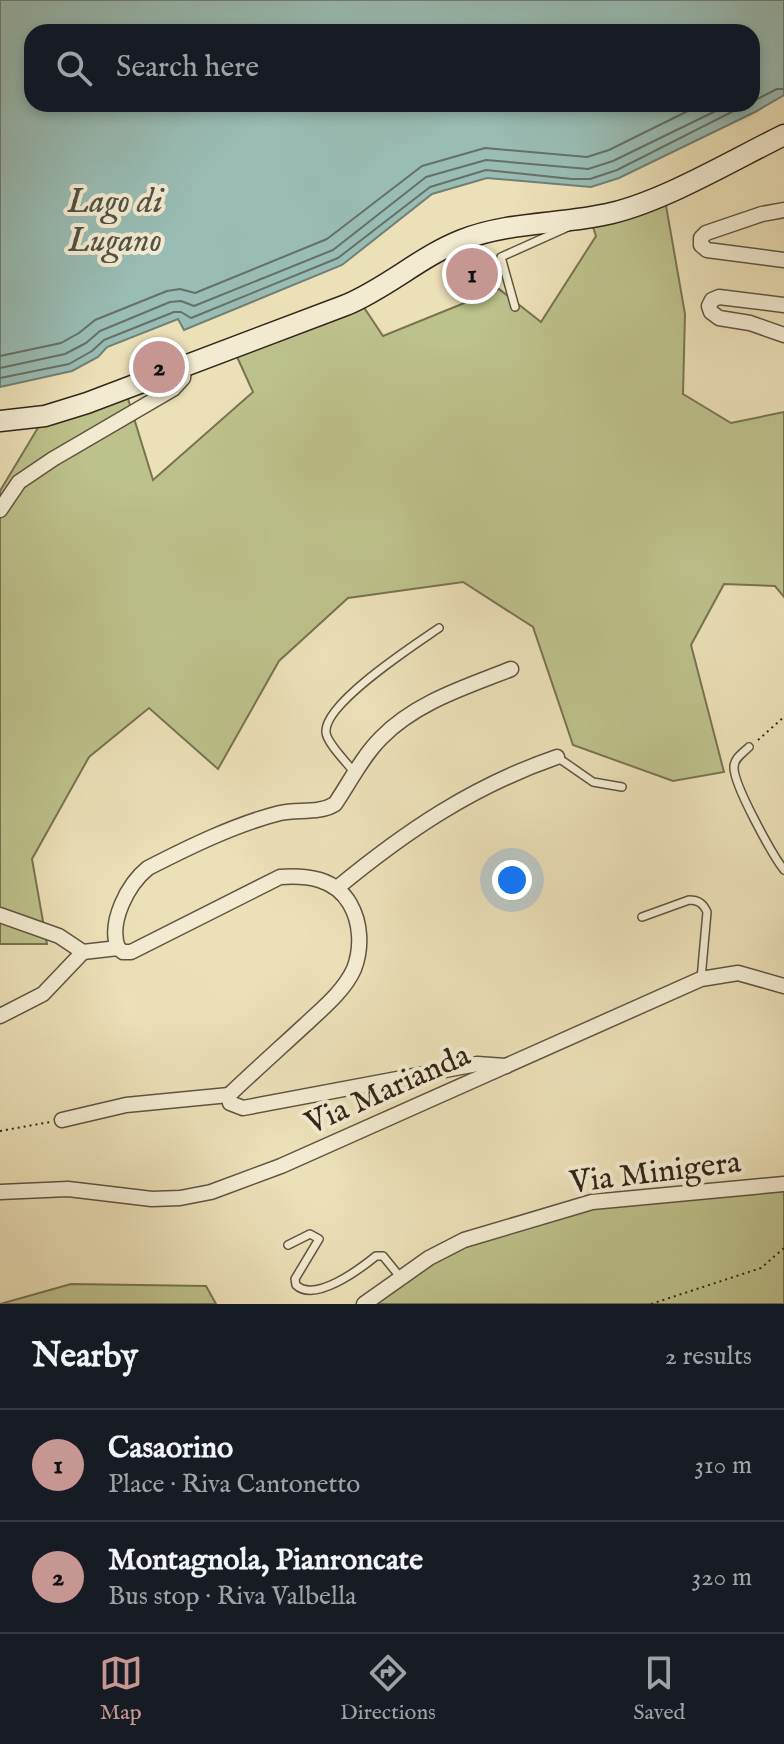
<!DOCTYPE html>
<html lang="en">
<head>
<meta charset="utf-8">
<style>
  :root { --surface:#171b24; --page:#242831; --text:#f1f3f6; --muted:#9ea1a6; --line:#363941; --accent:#c59692 }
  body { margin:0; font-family:"IM FELL English",serif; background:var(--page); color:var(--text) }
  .you { position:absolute; left:512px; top:880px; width:28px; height:28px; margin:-20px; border:6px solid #fff; border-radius:50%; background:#1a73e8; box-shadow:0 0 0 12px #1a73e833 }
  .badge { display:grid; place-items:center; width:52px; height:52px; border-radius:50%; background:var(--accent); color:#111; font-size:26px; font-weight:700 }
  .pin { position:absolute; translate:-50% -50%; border:4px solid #fff; box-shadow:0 2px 8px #0006 }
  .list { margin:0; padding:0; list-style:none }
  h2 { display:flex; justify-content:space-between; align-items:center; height:104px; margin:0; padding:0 32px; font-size:34px }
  h2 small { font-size:26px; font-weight:400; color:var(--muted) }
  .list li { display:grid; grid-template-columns:52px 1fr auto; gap:24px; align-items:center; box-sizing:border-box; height:112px; padding:0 32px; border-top:2px solid var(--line) }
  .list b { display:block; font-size:30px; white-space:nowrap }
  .list p { margin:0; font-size:26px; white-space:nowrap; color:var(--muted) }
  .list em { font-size:26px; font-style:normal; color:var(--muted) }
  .icon { flex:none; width:44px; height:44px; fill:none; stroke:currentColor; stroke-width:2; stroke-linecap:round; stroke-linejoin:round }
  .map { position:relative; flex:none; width:784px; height:1304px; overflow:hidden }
  .search { position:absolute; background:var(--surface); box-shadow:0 4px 12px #0003; left:24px; right:24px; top:24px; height:88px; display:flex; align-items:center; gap:20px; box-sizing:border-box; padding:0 28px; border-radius:24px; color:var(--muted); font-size:30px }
  .sheet { height:328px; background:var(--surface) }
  nav { display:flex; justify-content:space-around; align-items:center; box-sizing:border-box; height:112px; border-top:2px solid var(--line); background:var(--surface); font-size:22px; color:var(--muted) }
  nav a { display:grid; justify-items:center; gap:4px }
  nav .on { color:var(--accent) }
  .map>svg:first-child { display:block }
  .green { fill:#bdc18b; stroke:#787352; stroke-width:2 }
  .water { fill:#99bcb4; stroke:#708076; stroke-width:2; fill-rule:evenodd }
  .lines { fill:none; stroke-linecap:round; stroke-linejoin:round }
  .shore { stroke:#667066; stroke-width:2 }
  .lane-casing { stroke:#605441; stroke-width:10 }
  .street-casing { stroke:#605441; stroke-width:17 }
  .secondary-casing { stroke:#322519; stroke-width:23 }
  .path { stroke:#322519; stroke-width:2; stroke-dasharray:2 4; stroke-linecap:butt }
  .lane { stroke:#f3ebd1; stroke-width:7 }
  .street { stroke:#f3ebd1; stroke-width:14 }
  .secondary { stroke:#f3ebd1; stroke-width:20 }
  .labels { text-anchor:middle; stroke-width:8; stroke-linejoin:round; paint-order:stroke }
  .street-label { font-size:32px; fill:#322519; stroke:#f3ebd1 }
  .water-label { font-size:34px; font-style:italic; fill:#515248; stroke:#f3ebd1 }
</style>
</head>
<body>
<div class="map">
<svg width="784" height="1304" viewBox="0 0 784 1304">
  <rect width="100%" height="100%" fill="#ece0b8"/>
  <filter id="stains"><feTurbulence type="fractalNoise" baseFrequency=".0025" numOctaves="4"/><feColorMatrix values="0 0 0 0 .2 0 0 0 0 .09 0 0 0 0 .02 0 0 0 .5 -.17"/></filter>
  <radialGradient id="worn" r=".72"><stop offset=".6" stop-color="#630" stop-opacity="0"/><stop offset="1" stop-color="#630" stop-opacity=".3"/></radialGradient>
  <g class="green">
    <path d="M 664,194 L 685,314 L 683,394 L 731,423 L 784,412 L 784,597 L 775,586 L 724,584 L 691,645 L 724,772 L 673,781 L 573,745 L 533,627 L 463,582 L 348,598 L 279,661 L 218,769 L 149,708 L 89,757 L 32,859 L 47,944 L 0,944 L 0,491 L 45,416 L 125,389 L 153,480 L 253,392 L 233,348 L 359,300 L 383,336 L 499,289 L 541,322 L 596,236 L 590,218 Z"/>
    <path d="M 784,1184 L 784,1304 L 364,1304 L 429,1258 L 592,1202 Z"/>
    <path d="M 71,1284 L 206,1286 L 216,1304 L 0,1304 Z"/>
  </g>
  <path class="water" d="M 0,0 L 784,0 L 784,95 L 755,112 L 619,178 L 591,187 L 487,178 L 432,194 L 342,265 L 184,330 L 178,319 L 107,347 L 98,357 L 72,371 L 0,387 ZM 32,32 L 752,32 L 752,104 L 32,104 Z"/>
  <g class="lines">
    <g class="shore">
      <path d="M 0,356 L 61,343 L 79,333 L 95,320 L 167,291 L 180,289 L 195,293 L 327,239 L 422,166 L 485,148 L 587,157 L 609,150 L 702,104"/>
      <path d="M 0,368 L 65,354 L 86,343 L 100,331 L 170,302 L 181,301 L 194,306 L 333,250 L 426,177 L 486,160 L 588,169 L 613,161 L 730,104"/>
      <path d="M 0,378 L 69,364 L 92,351 L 104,340 L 174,312 L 181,312 L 191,318 L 338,258 L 430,187 L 486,170 L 572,179 L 590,179 L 617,170 L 777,89 L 784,89"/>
    </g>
    <defs>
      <g id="lane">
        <path d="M 515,307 L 501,257 L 568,227"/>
        <path d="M 749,747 C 743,753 734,758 734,767 C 733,784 772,854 784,870"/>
        <path d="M 557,757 L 593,782 L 622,787"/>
        <path d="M 354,772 C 348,764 326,742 326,732 C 324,703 416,644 439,628"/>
        <path d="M 642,917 L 689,900 C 698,900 703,903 707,912 L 701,979"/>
        <path d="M 288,1245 L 310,1234 L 319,1239 L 295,1279 L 296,1285 C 315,1303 360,1269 376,1256 L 383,1256 L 401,1278"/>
      </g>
      <g id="street">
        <path d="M 784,210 L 762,214 L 706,233 L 701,238 L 701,245 L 707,250 L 784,260"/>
        <path d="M 784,305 L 719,297 L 712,300 L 709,306 L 711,312 L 719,318 L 750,323 L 784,335"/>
        <path d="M 0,510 L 19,482 L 53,459 L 173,389 L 183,378 L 184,367"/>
        <path d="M 337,888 C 406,831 473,786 557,757"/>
        <path d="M 0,915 L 59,936 L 83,952 L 43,994 L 0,1016"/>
        <path d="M 118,948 C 108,922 128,884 148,868 C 189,847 236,824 280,813 C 298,809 319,814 335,804 C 350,782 362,757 381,738 C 416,702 466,687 511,669"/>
        <path d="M 83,952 L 118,948 L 123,952 L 131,952 L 280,877 C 307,875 335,878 350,904 C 361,923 362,948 354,969 C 344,991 323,1008 306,1024 C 280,1048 254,1071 229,1095 L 230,1103 L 243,1108 L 477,1064 L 506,1066"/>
        <path d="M 62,1120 L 126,1105 L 229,1095"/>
        <path d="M 0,1192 L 68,1189 L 152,1199 L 180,1198 L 211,1192 L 281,1166 L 701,979 L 738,973 L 784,986"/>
        <path d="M 364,1304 L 429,1258 L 464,1240 L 592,1202 L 784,1184"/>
      </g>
      <path id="secondary" d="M 0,421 L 45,416 L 87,403 L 346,305 C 387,288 421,256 462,240 C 510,221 563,225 612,213 C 666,200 733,160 784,135"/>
    </defs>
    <use href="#lane" class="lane-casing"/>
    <use href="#street" class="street-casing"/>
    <use href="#secondary" class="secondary-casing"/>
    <g class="path">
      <path d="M 758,740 L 784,717"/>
      <path d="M 0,1131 L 50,1122"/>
      <path d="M 651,1304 L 761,1268 L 784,1248"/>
    </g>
    <use href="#lane" class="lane"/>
    <use href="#street" class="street"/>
    <use href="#secondary" class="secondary"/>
  </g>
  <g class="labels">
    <g class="street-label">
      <text transform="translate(387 1088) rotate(-24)" y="11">Via Marianda</text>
      <text transform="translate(655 1171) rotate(-7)" y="11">Via Minigera</text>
    </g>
    <g class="water-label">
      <text x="115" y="212">Lago di<tspan x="115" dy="39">Lugano</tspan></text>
    </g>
  </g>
  <rect width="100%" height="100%" filter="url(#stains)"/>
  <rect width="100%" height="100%" fill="url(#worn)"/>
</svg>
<div class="you"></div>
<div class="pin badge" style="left:472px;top:274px">1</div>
<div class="pin badge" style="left:159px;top:367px">2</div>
<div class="search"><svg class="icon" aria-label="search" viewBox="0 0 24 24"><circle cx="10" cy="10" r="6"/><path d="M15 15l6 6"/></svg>Search here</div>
</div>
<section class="sheet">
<h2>Nearby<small>2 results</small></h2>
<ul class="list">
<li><span class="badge">1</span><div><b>Casaorino</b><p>Place · Riva Cantonetto</p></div><em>310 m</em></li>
<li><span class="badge">2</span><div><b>Montagnola, Pianroncate</b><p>Bus stop · Riva Valbella</p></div><em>320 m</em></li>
</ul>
</section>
<nav>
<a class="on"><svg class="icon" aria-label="map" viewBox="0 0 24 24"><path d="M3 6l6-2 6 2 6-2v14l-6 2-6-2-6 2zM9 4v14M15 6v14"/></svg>Map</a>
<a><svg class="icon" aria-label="directions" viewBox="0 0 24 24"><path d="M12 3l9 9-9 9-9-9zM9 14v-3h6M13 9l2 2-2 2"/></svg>Directions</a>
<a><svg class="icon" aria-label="saved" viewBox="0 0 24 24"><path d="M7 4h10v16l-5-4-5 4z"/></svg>Saved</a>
</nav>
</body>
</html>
